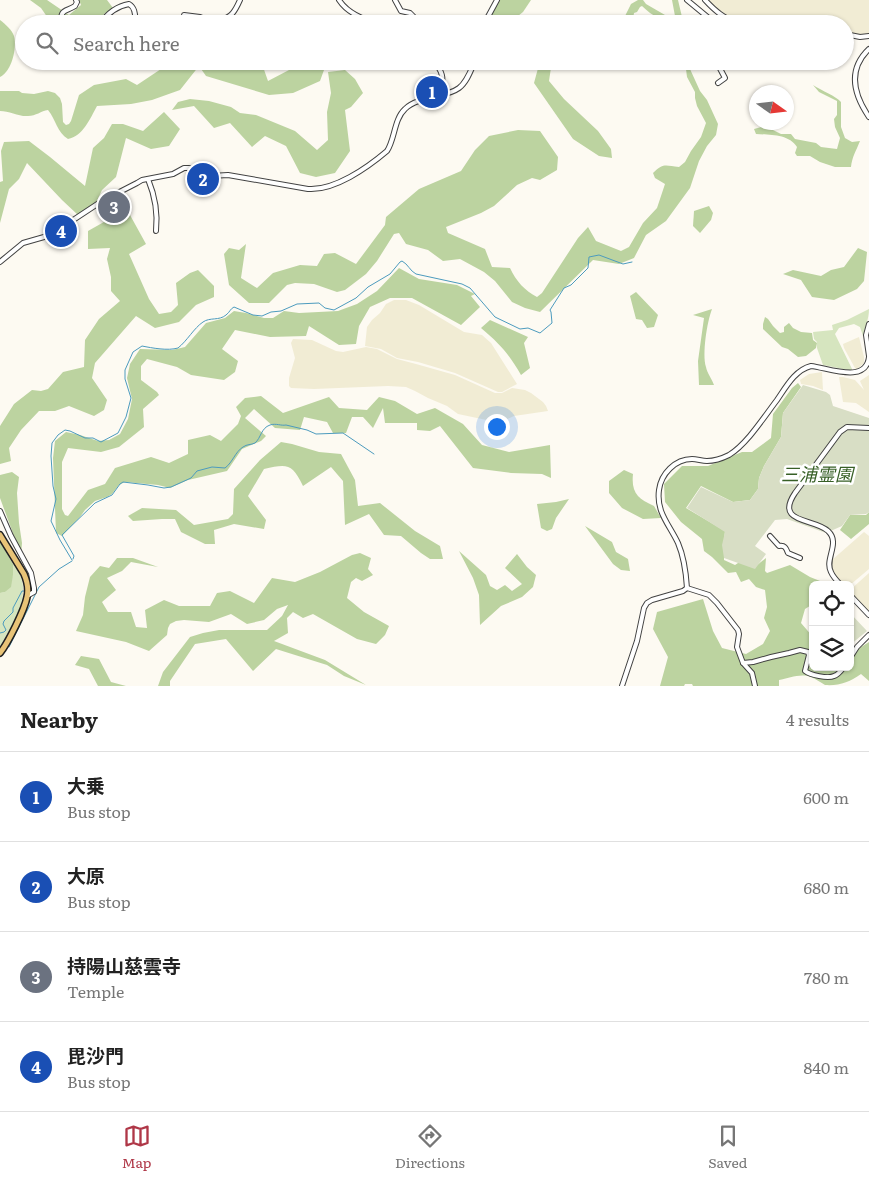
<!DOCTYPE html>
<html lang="en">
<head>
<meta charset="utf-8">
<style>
  :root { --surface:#fff; --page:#f6f6f6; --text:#222; --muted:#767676; --line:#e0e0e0; --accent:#af3747 }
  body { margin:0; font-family:Literata,"Noto Sans JP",serif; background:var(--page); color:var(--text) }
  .controls { position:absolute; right:15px; bottom:15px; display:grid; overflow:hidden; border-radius:8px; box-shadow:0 1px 4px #0004 }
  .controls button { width:45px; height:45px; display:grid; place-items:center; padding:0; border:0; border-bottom:1px solid var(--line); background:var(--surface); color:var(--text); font:25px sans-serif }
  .compass { position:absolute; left:749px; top:85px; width:45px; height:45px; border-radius:50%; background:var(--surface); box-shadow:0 1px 4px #0004; rotate:104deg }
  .you { position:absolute; left:496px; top:426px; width:18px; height:18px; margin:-12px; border:4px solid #fff; border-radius:50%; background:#1a73e8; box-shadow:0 0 0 8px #1a73e833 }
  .badge { display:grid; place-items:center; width:32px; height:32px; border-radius:50%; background:var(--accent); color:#fff; font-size:16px; font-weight:700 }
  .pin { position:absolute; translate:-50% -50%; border:2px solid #fff; box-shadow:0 1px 5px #0006 }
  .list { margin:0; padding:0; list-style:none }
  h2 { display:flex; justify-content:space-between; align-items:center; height:65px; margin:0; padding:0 20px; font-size:21px }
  h2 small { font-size:16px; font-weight:400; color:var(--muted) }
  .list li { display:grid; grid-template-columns:32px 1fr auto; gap:15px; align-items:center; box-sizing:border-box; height:90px; padding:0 20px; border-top:1px solid var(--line) }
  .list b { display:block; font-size:19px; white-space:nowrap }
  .list p { margin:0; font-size:16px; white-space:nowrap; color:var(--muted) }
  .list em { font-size:16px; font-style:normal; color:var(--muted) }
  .icon { flex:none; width:28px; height:28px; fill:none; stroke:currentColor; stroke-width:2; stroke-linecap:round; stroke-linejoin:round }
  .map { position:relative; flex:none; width:869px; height:686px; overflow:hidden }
  .search { position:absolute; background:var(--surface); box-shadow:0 1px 4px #0004; left:15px; right:15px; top:15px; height:55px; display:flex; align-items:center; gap:12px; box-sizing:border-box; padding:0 18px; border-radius:28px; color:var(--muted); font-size:19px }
  .sheet { height:425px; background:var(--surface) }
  nav { display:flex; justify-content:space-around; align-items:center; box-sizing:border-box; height:70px; border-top:1px solid var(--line); background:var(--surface); font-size:14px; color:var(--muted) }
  nav a { display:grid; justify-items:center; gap:2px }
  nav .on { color:var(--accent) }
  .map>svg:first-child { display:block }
  .farmland { fill:#f1ecd4 }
  .green { fill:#d6e5bf }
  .forest { fill:#bcd3a0 }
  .cemetery { fill:#d8dec5 }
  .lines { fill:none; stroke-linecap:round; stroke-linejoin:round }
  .stream { stroke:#4c9bbe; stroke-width:1 }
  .minor-casing { stroke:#424242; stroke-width:6 }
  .major-casing { stroke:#202020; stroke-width:8 }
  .minor { stroke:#fff; stroke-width:4 }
  .major { stroke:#e8c377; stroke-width:5 }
  .labels { text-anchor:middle; stroke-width:5; stroke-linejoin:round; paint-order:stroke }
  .park-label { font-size:18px; font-style:italic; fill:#375f26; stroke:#fff }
</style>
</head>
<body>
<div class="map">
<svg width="869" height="686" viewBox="0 0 869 686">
  <rect width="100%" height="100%" fill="#fdfaf2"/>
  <g class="farmland">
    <path d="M 708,0 L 869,0 L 869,33 L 865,36 L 845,33 L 845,24 L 753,24 L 740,22 L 729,17 L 715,7 Z"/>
    <path d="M 394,300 L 406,300 L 419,305 L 464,332 L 482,335 L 491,343 L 517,384 L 502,392 L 498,392 L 455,373 L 418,362 L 397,358 L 381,349 L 365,346 L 367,327 L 372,320 L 380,313 L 386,304 Z"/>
    <path d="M 859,337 L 864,357 L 864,363 L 862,365 L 856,370 L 844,348 L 843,344 Z"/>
    <path d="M 293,339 L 312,340 L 336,351 L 343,352 L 366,347 L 377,349 L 397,359 L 416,364 L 455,375 L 495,393 L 502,393 L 512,388 L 525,390 L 531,393 L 543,402 L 546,406 L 548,411 L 514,416 L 501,422 L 496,422 L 458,414 L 447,406 L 428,398 L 415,391 L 406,387 L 388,386 L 314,389 L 291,388 L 289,386 L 289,378 L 295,358 L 291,343 Z"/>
    <path d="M 822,372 L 823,390 L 813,386 L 801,384 L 800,380 L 809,374 Z"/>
    <path d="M 869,375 L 869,412 L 856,403 L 843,402 L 839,377 L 843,377 L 855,380 L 864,390 L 860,381 Z"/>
    <path d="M 864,532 L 869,536 L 869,569 L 850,585 L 844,585 L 833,572 L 831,567 L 832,560 Z"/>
    <path d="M 869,573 L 869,613 L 850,592 L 850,590 Z"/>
  </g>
  <g class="green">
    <path d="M 869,309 C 869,319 865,327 863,336 L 860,327 L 854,324 L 839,328 L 835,334 L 853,371 L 823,365 L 817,348 L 817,342 L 814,339 L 813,332 L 833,330 L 832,325 L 847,320 Z"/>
    <path d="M 13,564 C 17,569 21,575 22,581 C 28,601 10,631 0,647 L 0,593 L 5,592 L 13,575 Z"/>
  </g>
  <g class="forest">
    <path d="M 30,0 L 47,0 L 69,15 L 81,5 L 79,0 L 107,0 L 113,8 L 104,14 L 97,24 L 52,24 L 41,8 Z"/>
    <path d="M 497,0 L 531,0 L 523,12 L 508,24 L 484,24 Z"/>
    <path d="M 638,0 L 643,0 L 646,4 L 665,15 L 675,16 L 672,0 L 678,0 L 682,17 L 679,23 C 665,23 652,16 642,6 L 640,7 L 637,12 L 634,13 L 633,19 L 638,24 L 630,24 L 625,16 L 631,4 Z"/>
    <path d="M 0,20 C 5,24 12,30 14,36 C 17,48 12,71 0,77 Z"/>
    <path d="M 173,61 L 261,61 L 268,81 L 289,70 L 304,70 L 306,63 L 304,61 L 325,61 L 324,70 L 320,81 L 293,93 L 269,95 L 206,76 L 199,66 L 180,90 L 152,100 L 131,104 L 97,106 C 90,119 83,136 68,139 C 57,132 56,120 48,110 C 41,111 36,116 28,116 C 20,117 9,111 0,111 L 0,91 L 19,91 L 22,93 L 34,94 L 48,91 L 55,93 L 60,98 L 62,104 L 63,122 L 66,125 L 69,124 L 71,121 L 79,95 L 94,85 L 126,79 L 137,85 Z"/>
    <path d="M 540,61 L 552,61 L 549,81 L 564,99 L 598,131 L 611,149 L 612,158 L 599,156 L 573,139 L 534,83 Z"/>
    <path d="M 686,69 L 690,69 L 700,91 L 707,100 L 718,124 L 716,135 L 707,146 L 699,161 L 690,188 L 666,221 L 646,235 L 634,258 L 619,264 L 593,260 L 540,312 L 525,308 L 512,302 L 495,281 L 484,272 L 460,259 L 443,261 L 428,250 L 406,244 L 399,233 L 394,234 L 377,261 L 366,274 L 345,290 L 337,292 L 314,284 L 295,283 L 287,285 L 269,303 L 249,303 L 229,285 L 224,254 L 229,248 L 239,250 L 246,244 L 241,278 L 257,288 L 273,273 L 300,265 L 317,266 L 324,254 L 335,253 L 356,264 L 385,225 L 386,217 L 419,189 L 461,171 L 475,150 L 489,136 L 518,130 L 540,131 L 558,157 L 557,170 L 540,180 L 532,178 L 517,185 L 494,206 L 481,213 L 446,227 L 448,233 L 485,249 L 492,267 L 510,268 C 516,281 525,291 537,297 L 542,293 L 578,238 L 588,227 L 596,241 L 621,251 L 629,247 L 643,223 L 657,208 L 665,184 L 655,178 L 653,173 C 664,162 666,166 679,167 L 685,162 L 691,151 L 701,137 L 706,123 L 697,106 L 695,98 L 695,92 L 687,77 Z"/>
    <path d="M 345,70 L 355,79 L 363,93 L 351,107 L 345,110 L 350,151 L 335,173 L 316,177 L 300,173 L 286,146 L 265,136 L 252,147 L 230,123 L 214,128 L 194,106 L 172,110 L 178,102 L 190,99 L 209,101 L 231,107 L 240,113 L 256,115 L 295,131 L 317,150 L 328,140 L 327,112 L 331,93 L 328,72 Z"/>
    <path d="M 813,85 C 822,91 836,96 841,102 L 841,127 L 845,138 L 852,142 L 860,141 C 856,151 852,157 851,167 L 835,167 L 820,162 L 810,156 L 797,156 L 795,153 L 797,147 C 789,134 770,135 756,134 L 754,129 L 765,126 L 781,134 L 791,134 L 795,139 L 816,143 L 821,147 L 837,149 L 840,138 L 835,127 L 834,119 L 837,115 L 837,101 L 819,92 Z"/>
    <path d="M 164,112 L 180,129 L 169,146 L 151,149 L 126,138 L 116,177 L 102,190 L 96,203 L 78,215 L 62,200 L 27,163 L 19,179 L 9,189 L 0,223 L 0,182 L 3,181 L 1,151 L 4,142 L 29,141 L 50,157 L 85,186 L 93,148 L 104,138 L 112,124 L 123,124 L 143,131 Z"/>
    <path d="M 709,206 L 713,213 L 711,220 L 700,233 L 693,226 L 694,211 Z"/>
    <path d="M 130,215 L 146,244 L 129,254 L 149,299 L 159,314 L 171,312 L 178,305 L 176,283 L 190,273 L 198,270 L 214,286 L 214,297 L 196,305 L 179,322 L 155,328 L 136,316 L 95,363 L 92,378 L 107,400 L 104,410 L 94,416 L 69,406 L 55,411 L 39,411 L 21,430 L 9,448 L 11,461 L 0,464 L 0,426 L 14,404 L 32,390 L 41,391 L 48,389 L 63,372 L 84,367 L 85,340 L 99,319 L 120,301 L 111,291 L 111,277 L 107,259 L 110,248 L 88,249 L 88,231 L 111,218 Z"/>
    <path d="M 858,248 L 867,252 L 864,281 L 857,289 L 834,300 L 812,297 L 801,280 L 783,274 L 793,270 L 821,276 L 831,270 L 844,267 Z"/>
    <path d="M 399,268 L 419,279 L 457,285 L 475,294 L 471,296 L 480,307 L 461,325 L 412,298 L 390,298 L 370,307 L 359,326 L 356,344 L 339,345 L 309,326 L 306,336 L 270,337 L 235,330 L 222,349 L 238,361 L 235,372 L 224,380 L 191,375 L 177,367 L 147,359 L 141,366 L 141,380 L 157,392 L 159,395 L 143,409 L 144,427 L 119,447 L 101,452 L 68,448 L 62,462 L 62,509 L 65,515 L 68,516 L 88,490 L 105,484 L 115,468 L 151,457 L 169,463 L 188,454 L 188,440 L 210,435 L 221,441 L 238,424 L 241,416 L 236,407 L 245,398 L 261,396 L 283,413 L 329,397 L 339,408 L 367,410 L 379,397 L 395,401 L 417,414 L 435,408 L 463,424 L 482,445 L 509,452 L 550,445 L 551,478 L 542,474 L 511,473 L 473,468 L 440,426 L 430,431 L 417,430 L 417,423 L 385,423 L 383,408 L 373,428 L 363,417 L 352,417 L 346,433 L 333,433 L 327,422 L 304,417 L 300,430 L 275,428 L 254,409 L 245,418 L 266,436 L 261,441 L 242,449 L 227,471 L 188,480 L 170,488 L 158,485 L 125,482 L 119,485 L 112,494 L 107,497 L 95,501 L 85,510 L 80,517 L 62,536 L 56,533 L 53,458 L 55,441 L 66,432 L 80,435 L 98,441 L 109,440 L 120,434 L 128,419 L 132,399 L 127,378 L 130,364 L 140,349 L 172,350 L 185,347 L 206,323 L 225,318 L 234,311 L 246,313 L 264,318 L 273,318 L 284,311 L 299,313 L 338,311 L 357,304 L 377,291 Z"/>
    <path d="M 636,292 L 658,315 L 654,327 L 647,328 L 642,320 L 636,319 L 630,296 Z"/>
    <path d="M 712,309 C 707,322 702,354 706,367 C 707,373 712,379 714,385 L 699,385 L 698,361 L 704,318 L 693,315 Z"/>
    <path d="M 765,317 L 768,319 L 773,326 L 780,333 L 784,332 L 784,327 L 789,323 L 793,328 L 801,332 L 812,333 L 813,340 L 817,343 L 816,348 L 806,356 L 798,357 L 788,349 L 782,347 L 763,329 L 763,324 Z"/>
    <path d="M 490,320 L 528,337 L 524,343 L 530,368 L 521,375 C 509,354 500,344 481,328 Z"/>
    <path d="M 798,383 L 801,387 L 783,413 L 781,437 L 764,466 L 759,478 L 758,489 L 750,500 L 733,502 L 701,486 L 686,508 L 725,531 L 724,541 L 724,560 L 735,565 L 744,559 L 756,566 L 766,558 L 765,571 L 767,573 L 790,565 L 810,577 L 825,583 L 826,585 L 813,585 L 813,604 L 805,609 L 801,623 L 813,637 L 813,667 L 850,667 L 850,654 L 869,642 L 869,681 L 861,674 C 850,682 839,686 825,685 C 820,682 816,679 811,677 C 801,673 789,678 779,680 L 779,686 L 693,686 L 692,684 L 685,684 L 684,686 L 660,686 L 668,657 L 653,629 L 657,612 L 703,599 L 713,631 L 722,648 L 746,654 L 763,644 L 770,631 L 764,618 L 767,607 L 765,590 L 756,587 L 749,579 L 741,582 L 736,572 L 728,573 L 712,557 L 704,551 L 702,539 L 681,522 L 665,502 L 664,484 L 682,466 L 708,466 L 742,452 L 752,452 L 771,438 L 773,414 L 792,388 Z"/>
    <path d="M 281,442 L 292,444 L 319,452 L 341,454 L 355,480 L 358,506 L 380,503 L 415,531 L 440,546 L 443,559 L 430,559 L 421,553 L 401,536 L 384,535 L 369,514 L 345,525 L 343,481 L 331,467 L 303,486 C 292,463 287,464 264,469 L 248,496 L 266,520 L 264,529 L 234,524 L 214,530 L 215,544 L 205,544 L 181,532 L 175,519 L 162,519 L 133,521 L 128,516 L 142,508 L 176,510 L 194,525 L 228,519 L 233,514 L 234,489 L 260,460 Z"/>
    <path d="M 624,470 L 633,474 C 631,493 638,499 654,506 L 661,518 L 643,519 L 622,508 L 609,493 L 609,481 Z"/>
    <path d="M 12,472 L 19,477 L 17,493 L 19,523 L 22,543 L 21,555 L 0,498 L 0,475 Z"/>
    <path d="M 569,499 L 556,518 L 552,529 L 547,531 L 541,528 L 537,504 L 556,502 Z"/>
    <path d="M 869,512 L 869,524 L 851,539 L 840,530 L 850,515 L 866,515 Z"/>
    <path d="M 585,526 L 612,542 L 616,552 L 628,559 L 630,571 L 621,570 L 613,564 Z"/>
    <path d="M 0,542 L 13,564 L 13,575 L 11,587 L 5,592 L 0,593 Z"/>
    <path d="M 459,551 L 486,575 L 490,586 L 497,590 L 505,585 L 512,591 L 522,584 L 505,568 L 517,554 L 527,567 L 536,575 L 533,587 L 522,597 L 501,606 L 480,625 L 479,595 L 473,578 Z"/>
    <path d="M 360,553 L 371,558 L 368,569 L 373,575 L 362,581 L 356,578 L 351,582 L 347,598 L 364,612 L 389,626 L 385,635 L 376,644 L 357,639 L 313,614 L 303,618 L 293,612 L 287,618 L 288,633 L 274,641 L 325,660 L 366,685 L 344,676 L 327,665 L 276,649 L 253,671 L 226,639 L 195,644 L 170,681 L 170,686 L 158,686 L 163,672 L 190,637 L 203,633 L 219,630 L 267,630 L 282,616 L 288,605 L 277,609 L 264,620 L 247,624 L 231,614 L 209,622 L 184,620 L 176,621 L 170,624 L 168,628 L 167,635 L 149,651 L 126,642 L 76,631 L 83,615 L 85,597 L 90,577 L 100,566 L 109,568 L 117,558 L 133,558 L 158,567 L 131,562 L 122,571 L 107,578 L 116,590 L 102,602 L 108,612 L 131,612 L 136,627 L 147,628 L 145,610 L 164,600 L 179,606 L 210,606 L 217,593 L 230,591 L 254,603 L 272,578 L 295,582 L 320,572 L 352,555 Z"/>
    <path d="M 81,656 L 99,659 L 111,682 L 126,686 L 98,686 L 89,669 L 75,665 Z"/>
  </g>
  <g class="cemetery">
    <path d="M 803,385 L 826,392 L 830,395 L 833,406 L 869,418 L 869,512 L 866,514 L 850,515 L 842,526 L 826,533 L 787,519 L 775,520 L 755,546 L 766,554 L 755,569 L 724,558 L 722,545 L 725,532 L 687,508 L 701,487 L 733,502 L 750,500 L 758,489 L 759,478 L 764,466 L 781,437 L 783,413 Z"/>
    <path d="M 850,613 L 867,631 L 850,645 Z"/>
  </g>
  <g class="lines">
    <g class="stream">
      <path d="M 73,559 L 74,556 L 62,535 L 95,503 L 112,495 L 120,484 L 123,482 L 148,485 L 164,488 L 171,487 L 191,478 L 197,471 L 212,467 L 225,468 C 233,462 235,452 243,447 C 247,444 251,445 255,443 C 261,438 261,428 270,425 C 276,423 281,426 286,425 L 307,430 L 316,434 L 343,433 L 374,454"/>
      <path d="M 72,560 L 60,540 L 51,521 L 56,499 L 53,486 L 51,456 L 52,443 L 58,435 L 65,430 L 70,431 L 85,438 L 93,438 L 101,442 L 118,433 L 126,417 L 131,398 L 125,379 L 125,370 L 133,352 L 142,346 C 152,348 168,351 178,348 C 187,341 194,328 203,322 C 210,317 219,321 226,315 C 230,312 230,309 234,307 L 253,315 L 262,316 L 271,312 L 281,311 L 297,304 L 319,303 L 325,308 L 334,310 L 356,298 L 368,287 L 390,274 L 400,262 L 402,261 C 408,264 410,271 416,274 L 462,284 L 470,288 L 495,317 L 520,329 L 528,328 L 540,333 L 552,323 L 551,312 L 550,310 L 564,288 L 571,285 L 588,268 L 589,257 L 599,255 L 623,264 L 632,262"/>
      <path d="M 0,633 L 4,632 L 6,630 L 3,624 L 4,621 L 13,612 L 13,608 L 22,591 L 25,591"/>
      <path d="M 9,647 L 39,587 L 59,569 L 72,561"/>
    </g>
    <defs>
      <g id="minor">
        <path d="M 339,0 C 348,14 364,20 380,24"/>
        <path d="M 395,0 L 401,11 L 410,13 L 418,21 L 426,24"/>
        <path d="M 687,0 L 710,19 L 713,24"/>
        <path d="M 705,0 C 716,12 723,17 738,24"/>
        <path d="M 184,15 L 200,17 L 205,19"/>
        <path d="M 61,24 C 60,8 66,12 75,6 L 77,2 L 76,0"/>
        <path d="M 100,24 C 107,14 117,6 129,4 C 136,8 135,17 136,24"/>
        <path d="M 203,24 L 206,19 C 210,18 214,19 219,19 C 231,20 236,9 240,0"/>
        <path d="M 484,24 L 497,0"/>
        <path d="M 845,34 L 860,37 L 869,36"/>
        <path d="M 869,49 C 847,70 854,95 869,117"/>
        <path d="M 434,61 C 438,67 444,74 442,82 C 441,87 440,90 439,95"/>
        <path d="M 716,61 L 725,78 L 718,83"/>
        <path d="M 148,179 C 155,196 158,213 156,231"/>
        <path d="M 0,262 L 23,243 L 44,237 L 58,230 L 102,201 L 137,183 L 142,180 L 173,174 L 184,168 L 189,168 L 211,176 L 228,175 L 308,189 C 334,191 367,168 387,151 C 395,139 394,119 405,109 C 418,96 446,98 459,88 C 467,82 471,70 475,61"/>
        <path d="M 869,324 L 866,335 L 869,356"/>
        <path d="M 0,511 L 11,536 L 31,573 L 34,588 L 34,592 L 27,596"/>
        <path d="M 770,536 L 779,546 C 785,545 786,548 788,553 L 800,558"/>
        <path d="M 841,585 C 837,581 833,577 831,572 C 824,559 841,543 828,531 C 815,518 774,524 795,493 L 840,432 L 847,427 L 869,428"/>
        <path d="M 687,588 L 709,595 L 717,603 L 738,630 L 739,634 L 737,647 L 743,663 L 752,673 L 755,686"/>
        <path d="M 850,595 L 869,615"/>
        <path d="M 850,658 L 857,647 L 869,635"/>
        <path d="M 743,663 L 753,662 L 771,657 L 789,653 L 800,650 L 808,652 L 809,655 L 805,671 C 810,675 828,679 834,676 C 838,675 841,671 844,667"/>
        <path d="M 622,686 L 637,641 L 644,608 L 647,603 L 652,600 L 683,591 L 687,588 C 686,572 684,557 678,543 C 669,524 656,512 659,490 C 661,474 675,459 692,459 C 697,459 702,461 707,461 C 714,461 723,458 729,455 C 747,444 764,417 777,400 C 786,387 795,370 811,366 C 829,368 866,384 869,357"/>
      </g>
      <path id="major" d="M 0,535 L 24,574 C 27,581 29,589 27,597 C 25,609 8,643 0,653"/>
    </defs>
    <use href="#minor" class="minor-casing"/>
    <use href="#major" class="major-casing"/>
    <use href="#minor" class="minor"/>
    <use href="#major" class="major"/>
  </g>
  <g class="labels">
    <g class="park-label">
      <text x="817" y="481">三浦霊園</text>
    </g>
  </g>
</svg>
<div class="controls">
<button><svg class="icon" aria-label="locate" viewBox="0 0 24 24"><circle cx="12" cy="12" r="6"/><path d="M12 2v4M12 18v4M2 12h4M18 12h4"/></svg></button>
<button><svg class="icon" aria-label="layers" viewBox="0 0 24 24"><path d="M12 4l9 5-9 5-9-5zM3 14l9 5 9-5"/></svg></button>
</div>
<svg class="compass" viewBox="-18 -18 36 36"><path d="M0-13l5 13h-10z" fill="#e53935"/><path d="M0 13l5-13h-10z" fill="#767676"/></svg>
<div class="you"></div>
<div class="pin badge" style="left:432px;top:92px;background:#1a4fb4">1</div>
<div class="pin badge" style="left:203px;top:179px;background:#1a4fb4">2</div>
<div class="pin badge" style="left:114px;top:207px;background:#6b7280">3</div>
<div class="pin badge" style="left:61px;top:231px;background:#1a4fb4">4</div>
<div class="search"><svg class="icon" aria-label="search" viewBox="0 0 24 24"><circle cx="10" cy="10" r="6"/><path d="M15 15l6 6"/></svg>Search here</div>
</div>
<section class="sheet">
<h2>Nearby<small>4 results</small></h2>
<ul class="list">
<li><span class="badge" style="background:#1a4fb4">1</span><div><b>大乗</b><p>Bus stop</p></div><em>600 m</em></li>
<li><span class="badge" style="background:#1a4fb4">2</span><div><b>大原</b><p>Bus stop</p></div><em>680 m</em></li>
<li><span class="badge" style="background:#6b7280">3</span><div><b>持陽山慈雲寺</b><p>Temple</p></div><em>780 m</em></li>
<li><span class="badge" style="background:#1a4fb4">4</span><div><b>毘沙門</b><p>Bus stop</p></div><em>840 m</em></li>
</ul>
</section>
<nav>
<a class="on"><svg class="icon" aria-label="map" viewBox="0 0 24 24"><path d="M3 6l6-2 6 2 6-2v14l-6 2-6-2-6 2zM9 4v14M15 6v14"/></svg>Map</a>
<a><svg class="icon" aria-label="directions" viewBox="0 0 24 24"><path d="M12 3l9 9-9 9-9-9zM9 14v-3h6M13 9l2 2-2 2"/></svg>Directions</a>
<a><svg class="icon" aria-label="saved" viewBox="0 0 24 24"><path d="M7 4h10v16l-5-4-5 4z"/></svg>Saved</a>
</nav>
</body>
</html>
